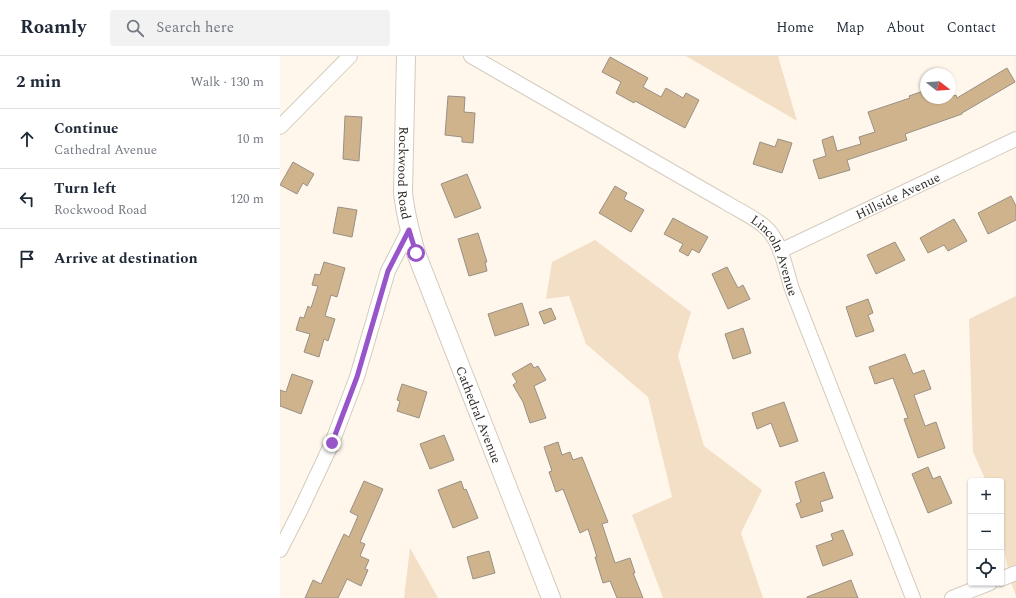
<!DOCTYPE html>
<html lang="en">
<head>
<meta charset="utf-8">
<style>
  :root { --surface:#fff; --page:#f2f2f3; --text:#1f2937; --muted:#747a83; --line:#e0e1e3 }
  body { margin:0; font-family:Spectral,serif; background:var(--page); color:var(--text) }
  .controls { position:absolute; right:12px; bottom:12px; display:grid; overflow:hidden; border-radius:4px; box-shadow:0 1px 3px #0004 }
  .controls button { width:36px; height:36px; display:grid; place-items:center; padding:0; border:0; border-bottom:1px solid var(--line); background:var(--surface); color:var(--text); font:20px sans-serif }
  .compass { position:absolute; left:640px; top:12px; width:36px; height:36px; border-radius:50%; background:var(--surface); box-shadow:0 1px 3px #0004; rotate:107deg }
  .stop { position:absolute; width:12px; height:12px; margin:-9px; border:3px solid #9854c9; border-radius:50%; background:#fff }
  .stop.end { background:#9854c9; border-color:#fff; box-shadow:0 1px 4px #0008 }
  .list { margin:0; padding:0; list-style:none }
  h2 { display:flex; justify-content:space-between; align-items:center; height:52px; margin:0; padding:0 16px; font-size:17px }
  h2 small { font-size:13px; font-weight:400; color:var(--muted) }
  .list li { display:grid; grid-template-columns:26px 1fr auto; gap:12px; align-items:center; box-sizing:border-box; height:60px; padding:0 16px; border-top:1px solid var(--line) }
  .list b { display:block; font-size:15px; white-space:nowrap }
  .list p { margin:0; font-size:13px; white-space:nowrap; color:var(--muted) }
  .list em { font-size:13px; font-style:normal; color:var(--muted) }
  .icon { flex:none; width:22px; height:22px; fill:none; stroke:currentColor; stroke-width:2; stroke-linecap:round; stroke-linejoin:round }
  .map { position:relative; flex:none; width:736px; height:542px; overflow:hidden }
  header { display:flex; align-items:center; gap:24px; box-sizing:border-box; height:56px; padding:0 20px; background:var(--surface); border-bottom:1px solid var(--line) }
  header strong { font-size:19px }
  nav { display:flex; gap:22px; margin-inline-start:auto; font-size:14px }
  .search { width:280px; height:36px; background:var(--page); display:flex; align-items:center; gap:10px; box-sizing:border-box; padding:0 14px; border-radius:4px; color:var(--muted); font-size:15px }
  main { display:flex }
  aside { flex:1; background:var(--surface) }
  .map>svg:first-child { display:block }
  .green { fill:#f2dfc5 }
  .building { fill:#cfb38d; stroke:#999084 }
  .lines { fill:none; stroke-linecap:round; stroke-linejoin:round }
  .minor-casing { stroke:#d5cbbe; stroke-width:16 }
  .tertiary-casing { stroke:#d5cbbe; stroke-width:20 }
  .minor { stroke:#fff; stroke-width:14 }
  .tertiary { stroke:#fff; stroke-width:18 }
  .route { stroke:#9854c9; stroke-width:5 }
  .labels { text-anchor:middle; stroke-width:3; stroke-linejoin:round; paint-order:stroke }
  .street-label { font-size:13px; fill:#2f2c27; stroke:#fff }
</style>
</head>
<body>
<header>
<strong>Roamly</strong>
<div class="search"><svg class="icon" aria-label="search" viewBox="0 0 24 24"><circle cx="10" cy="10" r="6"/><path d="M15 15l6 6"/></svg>Search here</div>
<nav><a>Home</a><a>Map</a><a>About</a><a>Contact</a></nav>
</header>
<main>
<aside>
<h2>2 min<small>Walk · 130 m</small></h2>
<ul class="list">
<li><svg class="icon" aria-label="ahead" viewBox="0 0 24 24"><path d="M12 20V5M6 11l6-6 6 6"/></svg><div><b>Continue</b><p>Cathedral Avenue</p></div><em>10 m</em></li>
<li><svg class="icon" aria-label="left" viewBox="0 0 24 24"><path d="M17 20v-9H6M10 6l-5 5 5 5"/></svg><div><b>Turn left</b><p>Rockwood Road</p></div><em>120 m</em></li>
<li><svg class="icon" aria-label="arrive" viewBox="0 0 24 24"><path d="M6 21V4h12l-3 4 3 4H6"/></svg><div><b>Arrive at destination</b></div></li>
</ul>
</aside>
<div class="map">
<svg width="736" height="542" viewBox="0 0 736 542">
  <rect width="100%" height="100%" fill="#fff7ec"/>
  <g class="green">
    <path d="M 406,0 L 498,0 L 517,65 Z"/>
    <path d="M 315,184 L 411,256 L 398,300 L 424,390 L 482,434 L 461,477 L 483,542 L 383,542 L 352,459 L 392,441 L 368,341 L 306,288 L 289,240 L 266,243 L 272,206 Z"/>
    <path d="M 736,240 L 736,540 C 722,503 721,464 721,425 L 706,425 L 693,396 L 689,263 Z"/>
    <path d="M 130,492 L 158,542 L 124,542 Z"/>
  </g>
  <g class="building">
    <path d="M 330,1 L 368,22 L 363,31 L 381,41 L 386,32 L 403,42 L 406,37 L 419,44 L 405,72 L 355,45 L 354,47 L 336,37 L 341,26 L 322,16 Z"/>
    <path d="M 727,12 L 735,26 L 682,57 L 682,58 L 625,78 L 627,84 L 567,104 L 570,114 L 539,123 L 533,104 L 546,100 L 542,84 L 553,80 L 557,95 L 581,88 L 579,81 L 595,76 L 588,56 L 630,42 L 629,40 L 646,34 L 646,42 L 657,42 L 658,45 L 676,39 L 677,42 Z"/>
    <path d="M 168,40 L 185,41 L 184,56 L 195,57 L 193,87 L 182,86 L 182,81 L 165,79 Z"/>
    <path d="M 65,60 L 82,61 L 79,105 L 63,103 Z"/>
    <path d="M 498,83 L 512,87 L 502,117 L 473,108 L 480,86 L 495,91 Z"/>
    <path d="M 13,106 L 34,118 L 27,130 L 23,127 L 17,138 L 0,129 Z"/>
    <path d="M 187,118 L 201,152 L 175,162 L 161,128 Z"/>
    <path d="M 335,130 L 347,137 L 344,143 L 364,154 L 351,176 L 319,157 Z"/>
    <path d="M 731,140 L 736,150 L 736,164 L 708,178 L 698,157 Z"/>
    <path d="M 58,151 L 77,154 L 72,181 L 53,177 Z"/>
    <path d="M 393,162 L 428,181 L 419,197 L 412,193 L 408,200 L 399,195 L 403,188 L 384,178 Z"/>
    <path d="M 674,163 L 687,185 L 668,195 L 664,189 L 648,197 L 640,182 Z"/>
    <path d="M 198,177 L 207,206 L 205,206 L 207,215 L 189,220 L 178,183 Z"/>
    <path d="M 615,186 L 625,204 L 596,218 L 587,199 Z"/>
    <path d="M 44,206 L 65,212 L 57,241 L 51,239 L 45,260 L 55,263 L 48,285 L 44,283 L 39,301 L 24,296 L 30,278 L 16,274 L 20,261 L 24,262 L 28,250 L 31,252 L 38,230 L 32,229 L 35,218 L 40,219 Z"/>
    <path d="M 447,211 L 458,232 L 463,229 L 470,243 L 448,253 L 432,218 Z"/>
    <path d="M 588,243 L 593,257 L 588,259 L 594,275 L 576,281 L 566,251 Z"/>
    <path d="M 242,247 L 249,269 L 215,280 L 208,258 Z"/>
    <path d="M 271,252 L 276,263 L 264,268 L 259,256 Z"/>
    <path d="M 463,272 L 471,297 L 453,303 L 445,278 Z"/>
    <path d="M 625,298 L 633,318 L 644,314 L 651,333 L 634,339 L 645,370 L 656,366 L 665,392 L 638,402 L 624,363 L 628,362 L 613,322 L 595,328 L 589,311 Z"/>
    <path d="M 251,307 L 254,312 L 258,310 L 266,324 L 254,330 L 266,362 L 250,367 L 243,346 L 233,329 L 237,326 L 232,318 Z"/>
    <path d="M 12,318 L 33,325 L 21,358 L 0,350 L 0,334 L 6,336 Z"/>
    <path d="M 122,328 L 147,336 L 139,362 L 117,355 L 120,345 L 117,344 Z"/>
    <path d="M 504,346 L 518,385 L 500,391 L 491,367 L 477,373 L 472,357 Z"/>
    <path d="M 164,379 L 174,404 L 150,413 L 140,388 Z"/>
    <path d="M 278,386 L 282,399 L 290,396 L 293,404 L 302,401 L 328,466 L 322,468 L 335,507 L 350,502 L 355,517 L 353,517 L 363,542 L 337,542 L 330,525 L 323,527 L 315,501 L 317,501 L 308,473 L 300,477 L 283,433 L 276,436 L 269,416 L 272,415 L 264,391 Z"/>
    <path d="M 648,411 L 653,423 L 660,420 L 672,447 L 648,457 L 632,418 Z"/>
    <path d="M 544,416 L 553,442 L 540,446 L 543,455 L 521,462 L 516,448 L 521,446 L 515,426 Z"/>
    <path d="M 84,425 L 103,433 L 80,486 L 85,488 L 80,500 L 89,504 L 85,513 L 88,514 L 81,530 L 67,523 L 58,542 L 25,542 L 33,524 L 41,528 L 64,478 L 69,481 L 78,460 L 70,456 Z"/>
    <path d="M 181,425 L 184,434 L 186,433 L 198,462 L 173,472 L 158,434 Z"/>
    <path d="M 563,474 L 573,499 L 543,510 L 536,490 L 553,484 L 551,478 Z"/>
    <path d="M 209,495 L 215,517 L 193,523 L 187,501 Z"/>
    <path d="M 571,524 L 578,542 L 527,542 L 527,541 Z"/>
  </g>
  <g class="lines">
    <defs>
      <g id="minor">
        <path id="s1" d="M 191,0 L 445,146 C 458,154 474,161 485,171 C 501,184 506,215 512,233 L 633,542"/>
        <path d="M 0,71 L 70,0"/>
        <path id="s2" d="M 500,195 L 736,83"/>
        <path d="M 0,494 L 21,453 L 52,387 L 77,321 L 108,215 L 129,174"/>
        <path d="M 721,523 L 736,517"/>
        <path d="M 672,542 L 710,527"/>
      </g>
      <g id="tertiary">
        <path id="s3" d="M 126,0 L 123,136 C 125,157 130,176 136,197 L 271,542"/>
      </g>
    </defs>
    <use href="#minor" class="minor-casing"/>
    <use href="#tertiary" class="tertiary-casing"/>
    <use href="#minor" class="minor"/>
    <use href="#tertiary" class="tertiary"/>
  </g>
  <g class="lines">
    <path class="route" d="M 52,387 L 77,321 L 108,215 L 129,174 L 136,197"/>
  </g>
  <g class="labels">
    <g class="street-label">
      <text dy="5" stroke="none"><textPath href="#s3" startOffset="117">Rockwood Road</textPath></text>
      <text dy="5" stroke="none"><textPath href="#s2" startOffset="130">Hillside Avenue</textPath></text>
      <text dy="5" stroke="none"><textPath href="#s1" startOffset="370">Lincoln Avenue</textPath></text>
      <text dy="5" stroke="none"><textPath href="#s3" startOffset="372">Cathedral Avenue</textPath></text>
    </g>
  </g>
</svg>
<div class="controls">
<button>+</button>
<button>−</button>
<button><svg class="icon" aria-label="locate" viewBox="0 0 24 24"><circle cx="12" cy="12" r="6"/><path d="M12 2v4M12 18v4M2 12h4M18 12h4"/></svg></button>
</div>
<svg class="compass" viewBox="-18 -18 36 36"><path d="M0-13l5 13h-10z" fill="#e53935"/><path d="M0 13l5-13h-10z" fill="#747a83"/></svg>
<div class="stop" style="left:136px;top:197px"></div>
<div class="stop end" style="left:52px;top:387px"></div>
</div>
</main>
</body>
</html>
